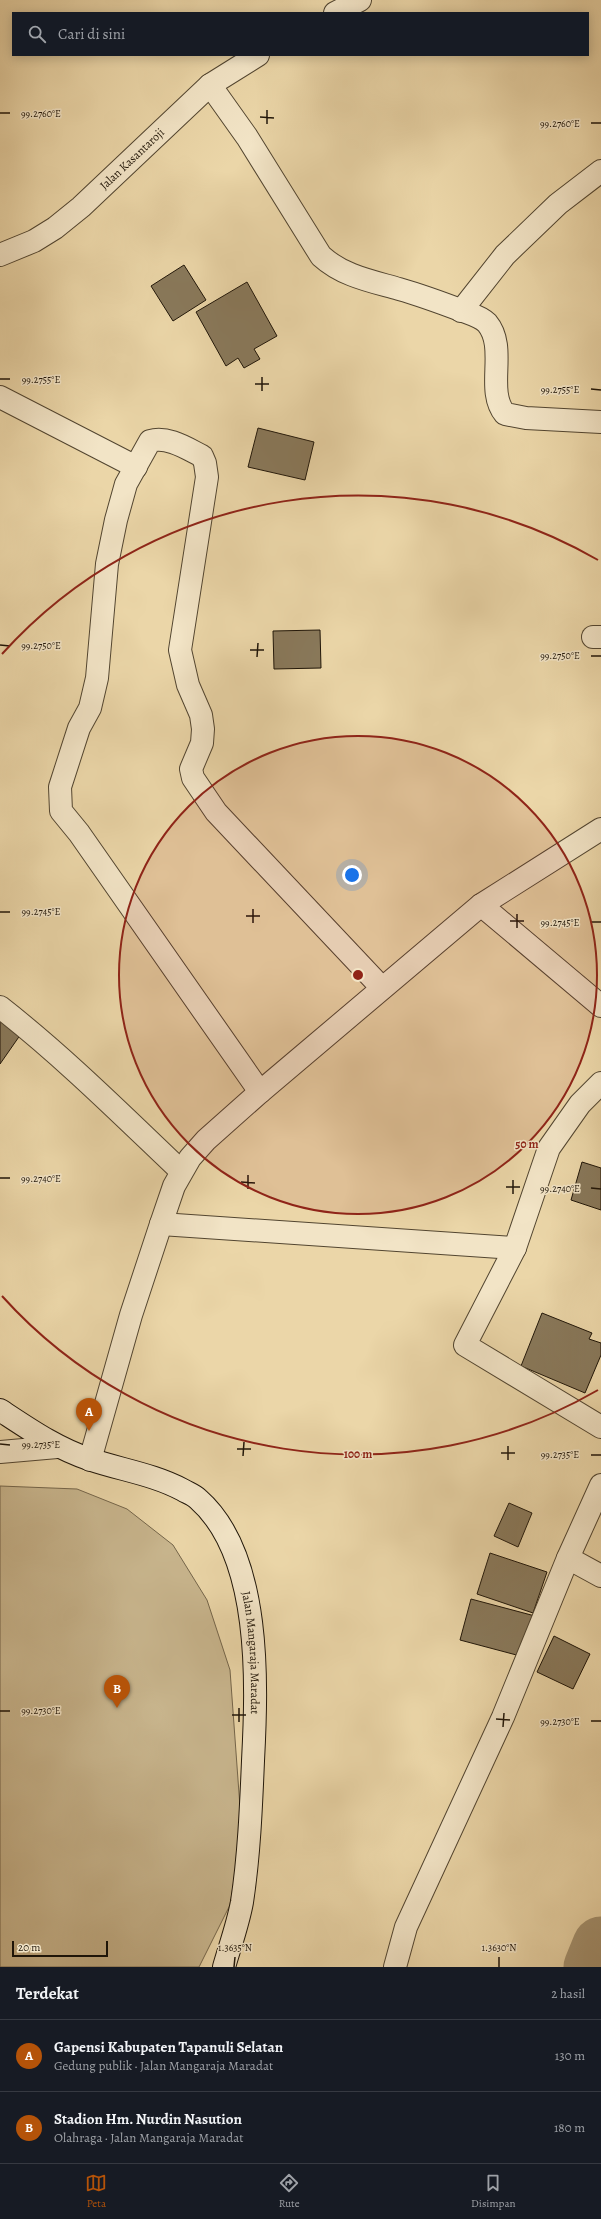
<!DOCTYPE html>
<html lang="id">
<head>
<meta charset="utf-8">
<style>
  :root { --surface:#171b24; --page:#242831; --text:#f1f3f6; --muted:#9ea1a6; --line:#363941; --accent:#b45309 }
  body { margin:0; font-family:Alegreya,serif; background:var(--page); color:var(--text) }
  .scale { position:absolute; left:12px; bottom:10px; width:96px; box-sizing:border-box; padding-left:4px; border:2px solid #1f1508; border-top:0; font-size:11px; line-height:14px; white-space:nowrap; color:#1f1508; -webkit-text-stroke:3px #f2e4c6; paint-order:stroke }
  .you { position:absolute; left:352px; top:875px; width:14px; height:14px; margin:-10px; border:3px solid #fff; border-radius:50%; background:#1a73e8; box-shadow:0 0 0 6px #1a73e833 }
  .badge { display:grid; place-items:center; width:26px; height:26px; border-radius:50%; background:var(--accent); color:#fff; font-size:13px; font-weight:700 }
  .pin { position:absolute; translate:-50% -33px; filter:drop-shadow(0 1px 2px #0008) }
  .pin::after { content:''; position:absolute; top:21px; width:14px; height:12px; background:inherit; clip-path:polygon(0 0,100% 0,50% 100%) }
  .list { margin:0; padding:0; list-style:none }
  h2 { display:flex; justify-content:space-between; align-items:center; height:52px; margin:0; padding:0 16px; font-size:17px }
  h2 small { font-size:13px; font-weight:400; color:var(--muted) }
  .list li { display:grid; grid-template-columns:26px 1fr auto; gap:12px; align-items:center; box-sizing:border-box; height:72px; padding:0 16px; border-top:1px solid var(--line) }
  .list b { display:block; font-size:15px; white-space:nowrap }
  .list p { margin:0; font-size:13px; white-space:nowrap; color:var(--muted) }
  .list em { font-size:13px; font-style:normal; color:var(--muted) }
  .icon { flex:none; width:22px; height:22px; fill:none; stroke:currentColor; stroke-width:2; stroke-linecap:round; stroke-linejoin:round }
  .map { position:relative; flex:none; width:601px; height:1967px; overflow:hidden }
  .search { position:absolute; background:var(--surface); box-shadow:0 2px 10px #0003; left:12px; right:12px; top:12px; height:44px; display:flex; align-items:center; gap:10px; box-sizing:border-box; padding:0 14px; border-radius:0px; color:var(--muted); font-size:15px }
  .sheet { height:196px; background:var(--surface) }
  nav { display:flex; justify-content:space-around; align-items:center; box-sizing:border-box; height:56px; border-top:1px solid var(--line); background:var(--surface); font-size:11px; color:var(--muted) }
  nav a { display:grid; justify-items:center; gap:2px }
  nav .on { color:var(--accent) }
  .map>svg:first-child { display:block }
  .green { fill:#c8b58d; stroke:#74654a }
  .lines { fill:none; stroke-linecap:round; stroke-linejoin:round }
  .river { stroke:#a69472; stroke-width:57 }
  .building { fill:#89795b; stroke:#1f1508 }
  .street-casing { stroke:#524530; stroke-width:24 }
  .secondary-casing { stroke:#1f1508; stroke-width:24 }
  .street { stroke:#f2e4c6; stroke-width:22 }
  .secondary { stroke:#f2e4c6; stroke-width:22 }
  .ticks { fill:none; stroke:#1f1508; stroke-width:1.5 }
  .ring { fill:none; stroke:#8f2418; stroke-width:2 }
  .labels { text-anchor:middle; stroke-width:3; stroke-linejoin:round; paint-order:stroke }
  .street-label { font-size:12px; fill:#1f1508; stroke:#f2e4c6 }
  .ticks-label { font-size:10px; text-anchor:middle; fill:#1f1508; stroke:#f2e4c6; stroke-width:3; stroke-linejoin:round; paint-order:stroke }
  .centre { fill:#8f2418; stroke:#f2e4c6; stroke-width:2 }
  .ring-label { font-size:12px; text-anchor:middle; font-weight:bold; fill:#8f2418; stroke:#f2e4c6; stroke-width:3; stroke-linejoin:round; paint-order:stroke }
</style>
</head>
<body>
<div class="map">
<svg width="601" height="1967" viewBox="0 0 601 1967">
  <rect width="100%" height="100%" fill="#ebd6a8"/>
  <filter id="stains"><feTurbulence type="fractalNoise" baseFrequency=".005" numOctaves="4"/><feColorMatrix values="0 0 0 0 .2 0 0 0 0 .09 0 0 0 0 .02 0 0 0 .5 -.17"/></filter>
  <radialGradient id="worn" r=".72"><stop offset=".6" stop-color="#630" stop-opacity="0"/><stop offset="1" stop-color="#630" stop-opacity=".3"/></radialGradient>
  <path class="green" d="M 0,1486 L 77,1489 L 127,1509 L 173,1545 L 207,1600 L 230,1670 L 240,1807 L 238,1855 L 230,1905 L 199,1967 L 0,1967 Z"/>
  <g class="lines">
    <path class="river" d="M 592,1967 L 601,1945"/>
  </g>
  <g class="building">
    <path d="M 184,265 L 206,300 L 173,321 L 151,286 Z"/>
    <path d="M 247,282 L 277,336 L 254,349 L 260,359 L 244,368 L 238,358 L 226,366 L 196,312 Z"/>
    <path d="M 258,428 L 314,442 L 305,480 L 248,467 Z"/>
    <path d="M 320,630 L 321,668 L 274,669 L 273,631 Z"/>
    <path d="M 0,1015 L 23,1031 L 0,1064 Z"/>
    <path d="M 582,1162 L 601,1168 L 601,1210 L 571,1200 Z"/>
    <path d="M 542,1313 L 592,1333 L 589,1339 L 601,1343 L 601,1355 L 585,1393 L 521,1366 Z"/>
    <path d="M 509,1503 L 532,1513 L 518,1547 L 494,1536 Z"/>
    <path d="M 490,1553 L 547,1572 L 533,1613 L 477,1594 Z"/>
    <path d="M 471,1599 L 535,1616 L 524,1657 L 460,1640 Z"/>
    <path d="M 554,1636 L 590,1654 L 573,1689 L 537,1672 Z"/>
  </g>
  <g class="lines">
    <defs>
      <g id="street">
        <path d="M 335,13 L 360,0"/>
        <path d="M 210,85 L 247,137 L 321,256 C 343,276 371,281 399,289 C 420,295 442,303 463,311 C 471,314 481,317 487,323 C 508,348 485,390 505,414 L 526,418 L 601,422"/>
        <path id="s1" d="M 0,255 L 34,241 L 55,228 L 81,207 L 210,85 L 258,55"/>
        <path d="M 461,311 L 505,255 L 558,204 L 601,171"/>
        <path d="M 0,397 L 136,467"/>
        <path d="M 593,637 L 601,637"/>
        <path d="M 481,905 L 601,1006"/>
        <path d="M 0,1007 C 64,1057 122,1115 181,1171"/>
        <path d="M 601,1083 L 580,1104 L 549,1148 L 515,1248 L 465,1345 L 601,1427"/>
        <path d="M 260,1092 L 79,833 L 61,811 L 60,787 L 79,728 L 90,708 L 97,678 L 107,564 L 116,520 L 126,484 L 150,441 C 168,436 186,448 202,456 L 205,463 L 207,477 L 180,650 L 188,685 L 201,715 L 203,729 L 202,743 L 191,769 L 193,778 L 216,812 L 382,988"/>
        <path d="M 161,1224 L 515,1248"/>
        <path d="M 0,1452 L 57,1447"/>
        <path d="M 90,1460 L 131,1315 L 161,1224 L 174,1186 L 190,1158 L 206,1140 L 260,1092 L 481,905 L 601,829"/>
        <path d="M 568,1558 L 601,1485"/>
        <path d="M 395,1967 L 406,1927 L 503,1717 L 568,1558 L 601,1576"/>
      </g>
      <g id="secondary">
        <path id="s2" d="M 0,1410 C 29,1429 56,1448 89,1459 C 121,1470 153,1474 183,1490 C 188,1493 194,1495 198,1499 C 262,1555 257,1684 253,1761 C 251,1809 249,1856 242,1902 C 238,1924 230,1946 224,1967"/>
      </g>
    </defs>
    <use href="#street" class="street-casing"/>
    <use href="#secondary" class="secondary-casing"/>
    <use href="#street" class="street"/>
    <use href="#secondary" class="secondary"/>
  </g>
  <path class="ticks" d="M 0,113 L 10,113M 260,117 L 274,118M 591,123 L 601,123M 267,124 L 267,110M 0,379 L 10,379M 255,384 L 269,384M 591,389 L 601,390M 262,391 L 262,377M 0,645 L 10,646M 250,650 L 264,650M 591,656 L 601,656M 257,657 L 258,643M 0,912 L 10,912M 246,916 L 260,916M 510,921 L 524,921M 591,922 L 601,922M 253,923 L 253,909M 517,928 L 517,914M 0,1178 L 10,1178M 241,1182 L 255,1183M 506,1187 L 520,1187M 591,1188 L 601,1189M 248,1189 L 248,1175M 513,1194 L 513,1180M 0,1444 L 10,1445M 237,1449 L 251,1449M 501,1453 L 515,1453M 591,1455 L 601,1455M 243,1456 L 244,1442M 508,1460 L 508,1446M 0,1711 L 10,1711M 232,1715 L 246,1715M 496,1719 L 510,1720M 591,1721 L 601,1721M 239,1722 L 239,1708M 503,1727 L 504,1713M 234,1967 L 235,1957M 499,1967 L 499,1957"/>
  <circle cx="358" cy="975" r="239" fill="#8f2418" fill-opacity=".12"/>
  <g class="ring">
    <circle cx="358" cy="975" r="239"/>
    <path d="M598 1390A479 479 0 0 1 2 1296M2 654A479 479 0 0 1 598 560"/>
  </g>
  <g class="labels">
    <g class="street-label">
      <text dy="4" stroke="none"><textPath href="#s1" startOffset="165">Jalan Kasantaroji</textPath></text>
      <text dy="4" stroke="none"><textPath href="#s2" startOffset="386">Jalan Mangaraja Maradat</textPath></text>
    </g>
  </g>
  <g class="ticks-label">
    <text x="41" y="117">99.2760°E</text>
    <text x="560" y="127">99.2760°E</text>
    <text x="41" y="383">99.2755°E</text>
    <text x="560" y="393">99.2755°E</text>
    <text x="41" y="649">99.2750°E</text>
    <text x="560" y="659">99.2750°E</text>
    <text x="41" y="915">99.2745°E</text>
    <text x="560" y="926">99.2745°E</text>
    <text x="41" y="1182">99.2740°E</text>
    <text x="560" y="1192">99.2740°E</text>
    <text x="41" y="1448">99.2735°E</text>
    <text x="560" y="1458">99.2735°E</text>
    <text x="41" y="1714">99.2730°E</text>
    <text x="560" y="1725">99.2730°E</text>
    <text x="235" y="1951">1.3635°N</text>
    <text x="499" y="1951">1.3630°N</text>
  </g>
  <circle cx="358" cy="975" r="6" class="centre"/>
  <g class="ring-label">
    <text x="527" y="1148">50 m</text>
    <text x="358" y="1458">100 m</text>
  </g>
  <rect width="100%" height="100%" filter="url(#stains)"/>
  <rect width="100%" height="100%" fill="url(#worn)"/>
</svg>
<div class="scale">20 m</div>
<div class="you"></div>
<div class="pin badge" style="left:89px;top:1431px">A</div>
<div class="pin badge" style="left:117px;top:1708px">B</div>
<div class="search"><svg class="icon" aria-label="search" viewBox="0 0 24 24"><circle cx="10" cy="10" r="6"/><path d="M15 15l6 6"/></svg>Cari di sini</div>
</div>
<section class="sheet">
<h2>Terdekat<small>2 hasil</small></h2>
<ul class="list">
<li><span class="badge">A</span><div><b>Gapensi Kabupaten Tapanuli Selatan</b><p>Gedung publik · Jalan Mangaraja Maradat</p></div><em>130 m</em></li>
<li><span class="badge">B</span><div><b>Stadion Hm. Nurdin Nasution</b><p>Olahraga · Jalan Mangaraja Maradat</p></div><em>180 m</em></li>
</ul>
</section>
<nav>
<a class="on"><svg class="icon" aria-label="map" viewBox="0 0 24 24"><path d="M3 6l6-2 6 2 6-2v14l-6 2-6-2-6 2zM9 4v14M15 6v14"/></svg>Peta</a>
<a><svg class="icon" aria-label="directions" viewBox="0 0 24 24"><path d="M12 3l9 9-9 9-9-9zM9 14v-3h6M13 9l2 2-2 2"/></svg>Rute</a>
<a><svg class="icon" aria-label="saved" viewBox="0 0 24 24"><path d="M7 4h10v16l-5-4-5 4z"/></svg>Disimpan</a>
</nav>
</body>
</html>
